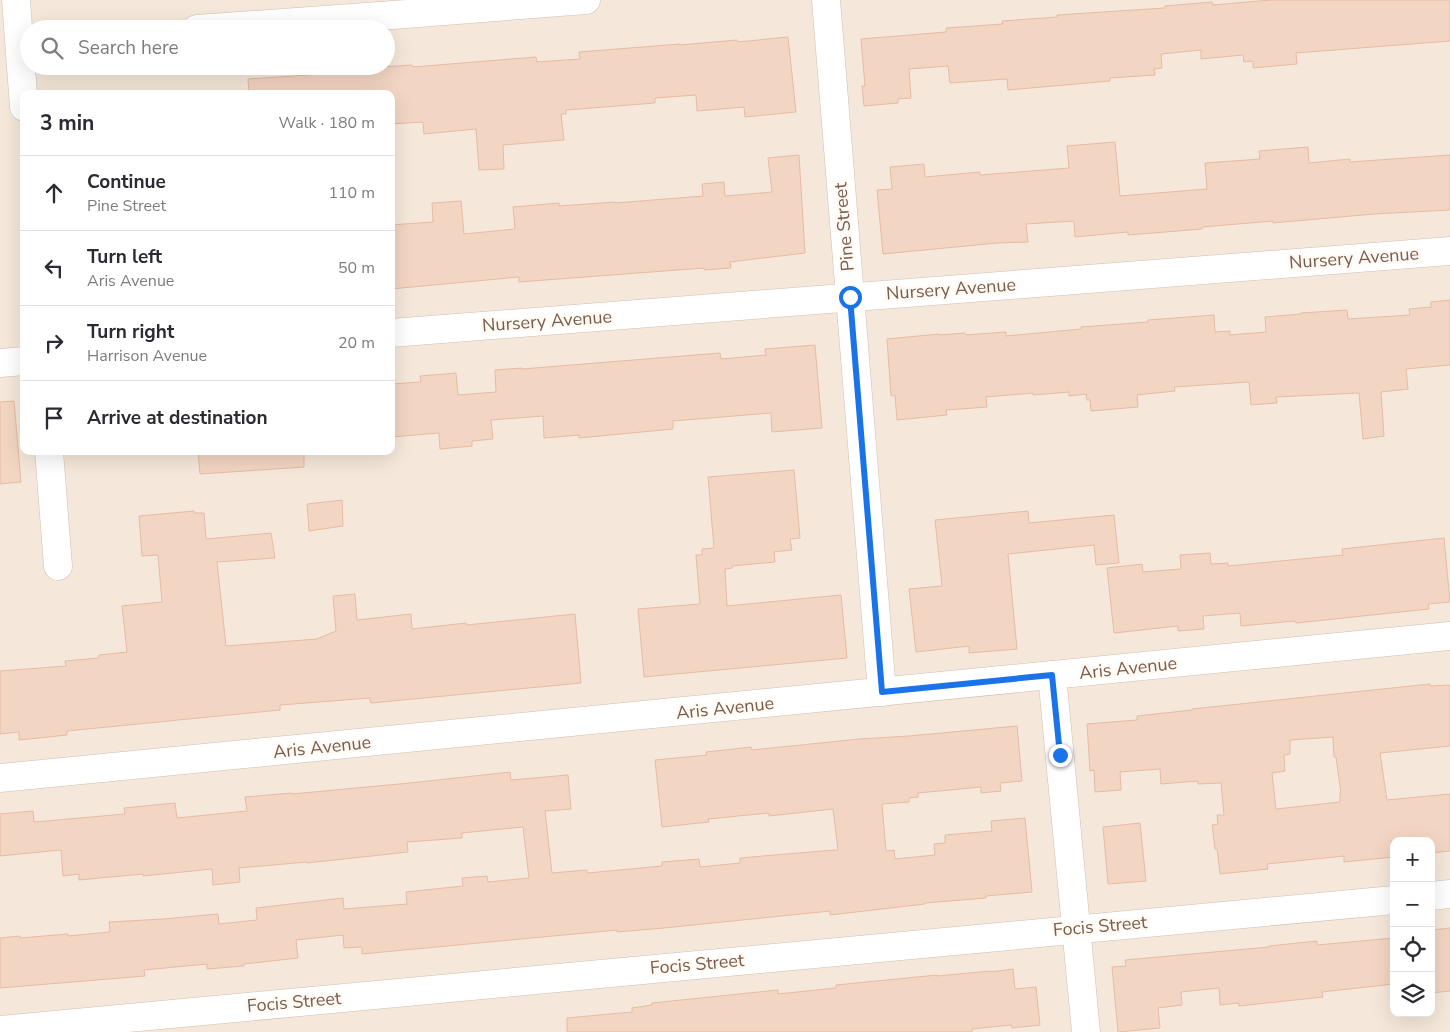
<!DOCTYPE html>
<html lang="en">
<head>
<meta charset="utf-8">
<style>
  :root { --surface:#fff; --page:#f2f2f3; --text:#2b2b33; --muted:#7c7c81; --line:#e1e1e2 }
  body { margin:0; font-family:"Nunito Sans",sans-serif; background:var(--page); color:var(--text) }
  .controls { position:absolute; right:15px; bottom:15px; display:grid; overflow:hidden; border-radius:10px; box-shadow:0 5px 20px #0002 }
  .controls button { width:45px; height:45px; display:grid; place-items:center; padding:0; border:0; border-bottom:1px solid var(--line); background:var(--surface); color:var(--text); font:25px sans-serif }
  .stop { position:absolute; width:15px; height:15px; margin:-11px; border:4px solid #1a73e8; border-radius:50%; background:#fff }
  .stop.end { background:#1a73e8; border-color:#fff; box-shadow:0 1px 5px #0008 }
  .list { margin:0; padding:0; list-style:none }
  h2 { display:flex; justify-content:space-between; align-items:center; height:65px; margin:0; padding:0 20px; font-size:21px }
  h2 small { font-size:16px; font-weight:400; color:var(--muted) }
  .list li { display:grid; grid-template-columns:32px 1fr auto; gap:15px; align-items:center; box-sizing:border-box; height:75px; padding:0 20px; border-top:1px solid var(--line) }
  .list b { display:block; font-size:19px; white-space:nowrap }
  .list p { margin:0; font-size:16px; white-space:nowrap; color:var(--muted) }
  .list em { font-size:16px; font-style:normal; color:var(--muted) }
  .icon { flex:none; width:28px; height:28px; fill:none; stroke:currentColor; stroke-width:2; stroke-linecap:round; stroke-linejoin:round }
  .map { position:relative; flex:none; width:1450px; height:1032px; overflow:hidden }
  .search { position:absolute; background:var(--surface); box-shadow:0 5px 20px #0002; left:20px; top:20px; width:375px; height:55px; display:flex; align-items:center; gap:12px; box-sizing:border-box; padding:0 18px; border-radius:28px; color:var(--muted); font-size:19px }
  .panel { position:absolute; background:var(--surface); box-shadow:0 5px 20px #0002; left:20px; top:90px; width:375px; height:365px; border-radius:10px }
  .map>svg:first-child { display:block }
  .residential { fill:#f5e8da; fill-rule:evenodd }
  .building { fill:#f3d5c3; stroke:#e6bba3; fill-rule:evenodd }
  .lines { fill:none; stroke-linecap:round; stroke-linejoin:round }
  .minor-casing { stroke:#d1beb0; stroke-width:29 }
  .minor { stroke:#fff; stroke-width:28 }
  .route { stroke:#1a73e8; stroke-width:6 }
  .labels { text-anchor:middle; stroke-width:5; stroke-linejoin:round; paint-order:stroke }
  .street-label { font-size:18px; fill:#7a5c4d; stroke:#fffaf3 }
</style>
</head>
<body>
<div class="map">
<svg width="1450" height="1032" viewBox="0 0 1450 1032">
  <rect width="100%" height="100%" fill="#fdf6ec"/>
  <path class="residential" d="M 0,0 L 1450,0 L 1450,1032 L 0,1032 ZM 29,29 L 386,29 L 386,66 L 29,66 ZM 24,94 L 391,94 L 391,451 L 24,451 ZM 1394,841 L 1431,841 L 1431,1013 L 1394,1013 Z"/>
  <g class="building">
    <path d="M 1270,0 L 1450,0 L 1450,41 L 1296,53 L 1297,64 L 1253,68 L 1253,61 L 1244,62 L 1243,55 L 1201,59 L 1201,50 L 1161,54 L 1162,68 L 1154,69 L 1155,75 L 1110,78 L 1110,81 L 1008,90 L 1007,79 L 950,83 L 948,66 L 909,69 L 911,98 L 898,99 L 898,103 L 864,106 L 862,86 L 865,86 L 861,39 L 946,32 L 946,28 L 1003,24 L 1002,21 L 1057,17 L 1057,15 L 1165,8 L 1165,6 L 1212,2 L 1213,5 Z"/>
    <path d="M 788,37 L 796,112 L 745,117 L 744,107 L 697,111 L 696,95 L 655,98 L 655,103 L 566,110 L 566,114 L 561,114 L 564,140 L 503,145 L 504,169 L 479,170 L 476,129 L 424,134 L 423,122 L 391,124 L 391,94 L 249,94 L 248,79 L 309,75 L 365,68 L 412,65 L 413,67 L 536,57 L 537,62 L 580,59 L 579,52 L 680,44 L 680,45 L 737,40 L 738,42 Z"/>
    <path d="M 1115,142 L 1120,196 L 1207,189 L 1205,163 L 1260,159 L 1259,151 L 1308,147 L 1309,163 L 1350,159 L 1350,162 L 1450,155 L 1450,210 L 1374,214 L 1273,223 L 1273,221 L 1202,227 L 1202,229 L 1128,235 L 1128,232 L 1075,237 L 1074,221 L 1026,224 L 1028,242 L 997,243 L 883,254 L 877,190 L 892,189 L 890,167 L 924,164 L 925,177 L 980,172 L 980,175 L 1069,168 L 1067,146 Z"/>
    <path d="M 799,155 L 805,253 L 730,262 L 731,268 L 704,270 L 704,268 L 519,282 L 519,277 L 391,289 L 391,225 L 433,222 L 432,203 L 461,201 L 464,234 L 515,229 L 513,207 L 559,203 L 559,206 L 615,202 L 615,203 L 703,196 L 702,184 L 724,182 L 725,196 L 772,192 L 768,158 Z"/>
    <path d="M 1450,300 L 1450,365 L 1406,369 L 1408,389 L 1381,392 L 1384,436 L 1363,439 L 1359,393 L 1276,397 L 1277,403 L 1251,405 L 1249,382 L 1174,387 L 1175,391 L 1137,395 L 1138,407 L 1091,411 L 1090,400 L 1087,400 L 1086,394 L 1069,396 L 1069,392 L 1033,395 L 1033,393 L 986,397 L 987,407 L 946,410 L 947,415 L 897,420 L 895,395 L 891,396 L 887,339 L 939,334 L 939,335 L 965,333 L 966,335 L 1006,332 L 1006,336 L 1081,329 L 1081,327 L 1148,322 L 1148,320 L 1214,315 L 1215,332 L 1230,331 L 1230,335 L 1266,332 L 1265,317 L 1301,314 L 1301,313 L 1347,310 L 1348,319 L 1410,315 L 1409,309 L 1431,307 L 1431,302 Z"/>
    <path d="M 815,345 L 822,428 L 772,432 L 771,413 L 673,421 L 673,429 L 579,438 L 579,435 L 544,438 L 543,416 L 491,420 L 493,439 L 472,441 L 472,446 L 440,449 L 439,433 L 391,437 L 391,384 L 421,382 L 420,376 L 456,373 L 458,395 L 496,392 L 495,370 L 522,368 L 522,369 L 720,353 L 721,359 L 766,355 L 765,349 Z"/>
    <path d="M 14,401 L 21,482 L 0,484 L 0,402 Z"/>
    <path d="M 198,451 L 304,451 L 304,467 L 200,474 Z"/>
    <path d="M 794,470 L 800,538 L 790,539 L 792,550 L 774,552 L 775,562 L 732,566 L 732,568 L 725,569 L 727,606 L 841,595 L 847,658 L 644,677 L 638,609 L 700,604 L 696,555 L 702,555 L 702,549 L 714,548 L 708,477 Z"/>
    <path d="M 342,500 L 343,526 L 309,531 L 307,504 Z"/>
    <path d="M 194,511 L 195,513 L 204,513 L 206,539 L 271,533 L 275,558 L 217,562 L 226,646 L 317,639 L 336,631 L 333,596 L 355,594 L 357,620 L 411,614 L 412,629 L 466,623 L 467,625 L 575,614 L 581,683 L 371,703 L 370,698 L 280,705 L 280,710 L 67,731 L 67,735 L 19,740 L 19,732 L 0,734 L 0,671 L 66,666 L 65,661 L 99,658 L 99,655 L 127,652 L 122,606 L 162,602 L 158,555 L 142,556 L 139,516 Z"/>
    <path d="M 1028,511 L 1029,523 L 1114,515 L 1119,563 L 1096,565 L 1094,545 L 1008,554 L 1017,649 L 969,653 L 969,646 L 916,652 L 909,589 L 942,586 L 935,520 Z"/>
    <path d="M 1444,538 L 1450,602 L 1428,604 L 1429,609 L 1296,623 L 1295,621 L 1241,626 L 1240,613 L 1203,616 L 1204,629 L 1178,631 L 1178,626 L 1114,633 L 1107,568 L 1142,564 L 1143,572 L 1181,569 L 1180,555 L 1210,553 L 1211,564 L 1228,563 L 1228,566 L 1343,555 L 1342,549 Z"/>
    <path d="M 1430,684 L 1430,686 L 1450,685 L 1450,746 L 1380,753 L 1387,800 L 1450,794 L 1450,851 L 1431,853 L 1431,841 L 1391,841 L 1393,857 L 1344,862 L 1344,856 L 1267,864 L 1268,869 L 1220,874 L 1217,849 L 1215,849 L 1212,825 L 1218,824 L 1217,815 L 1224,815 L 1221,783 L 1198,784 L 1198,781 L 1161,784 L 1160,769 L 1120,772 L 1121,790 L 1095,792 L 1094,770 L 1090,771 L 1087,724 L 1137,720 L 1137,716 L 1192,710 L 1192,709 ZM 1333,737 L 1334,757 L 1336,757 L 1341,793 L 1340,793 L 1340,802 L 1276,809 L 1272,773 L 1285,771 L 1284,755 L 1290,754 L 1290,740 Z"/>
    <path d="M 1017,726 L 1022,781 L 1000,783 L 1001,791 L 981,793 L 981,787 L 918,793 L 918,797 L 909,798 L 909,802 L 882,804 L 886,851 L 894,850 L 895,859 L 935,855 L 934,844 L 945,843 L 945,835 L 992,831 L 991,821 L 1025,818 L 1032,892 L 986,896 L 986,898 L 925,903 L 925,904 L 830,915 L 830,911 L 664,928 L 617,932 L 617,930 L 362,954 L 362,947 L 344,948 L 343,935 L 296,940 L 298,958 L 244,964 L 244,966 L 207,969 L 207,964 L 144,970 L 145,976 L 0,988 L 0,938 L 20,936 L 20,938 L 68,934 L 68,936 L 110,932 L 109,922 L 163,919 L 218,914 L 219,924 L 257,920 L 256,908 L 343,898 L 344,909 L 407,904 L 406,892 L 463,886 L 462,878 L 487,876 L 488,882 L 529,878 L 523,827 L 462,833 L 462,838 L 407,842 L 408,852 L 307,863 L 307,862 L 239,868 L 240,882 L 213,885 L 212,869 L 143,876 L 143,874 L 79,880 L 79,874 L 63,876 L 61,850 L 0,856 L 0,814 L 33,811 L 34,822 L 125,814 L 124,808 L 175,803 L 177,818 L 247,811 L 245,797 L 292,793 L 292,794 L 410,783 L 510,772 L 511,780 L 568,775 L 571,809 L 545,811 L 552,873 L 587,870 L 587,873 L 662,866 L 662,862 L 699,859 L 700,867 L 740,863 L 740,858 L 822,851 L 838,850 L 833,809 L 769,816 L 769,813 L 708,819 L 709,822 L 662,827 L 655,760 L 707,755 L 706,752 L 751,747 L 752,750 L 859,739 L 909,736 Z"/>
    <path d="M 1140,823 L 1146,881 L 1108,884 L 1103,827 Z"/>
    <path d="M 1450,928 L 1450,991 L 1431,993 L 1431,930 Z"/>
    <path d="M 1394,938 L 1394,984 L 1322,992 L 1323,997 L 1239,1006 L 1239,1003 L 1220,1005 L 1219,988 L 1181,992 L 1182,1005 L 1158,1008 L 1160,1028 L 1118,1032 L 1112,967 L 1126,966 L 1125,960 L 1269,947 L 1269,946 L 1317,941 L 1317,945 Z"/>
    <path d="M 1013,969 L 1015,989 L 1036,987 L 1040,1025 L 1012,1028 L 1011,1025 L 972,1029 L 972,1032 L 567,1032 L 567,1018 L 632,1012 L 632,1008 L 652,1005 L 652,1003 L 778,990 L 778,994 L 836,988 L 836,985 L 937,975 L 937,976 L 991,971 L 991,972 Z"/>
  </g>
  <g class="lines">
    <defs>
      <g id="minor">
        <path d="M 16,0 L 24,107"/>
        <path d="M 826,0 L 882,692"/>
        <path d="M 197,29 L 393,15 L 586,0"/>
        <path d="M 391,333 L 1450,251"/>
        <path d="M 0,363 L 24,361"/>
        <path d="M 49,451 L 58,566"/>
        <path d="M 1052,675 L 1086,1032"/>
        <path d="M 0,778 L 1450,636"/>
        <path d="M 1431,896 L 1450,894"/>
        <path d="M 0,1030 L 1394,900"/>
      </g>
    </defs>
    <use href="#minor" class="minor-casing"/>
    <use href="#minor" class="minor"/>
  </g>
  <g class="lines">
    <path class="route" d="M 850,297 L 882,692 L 1052,675 L 1060,755"/>
  </g>
  <g class="labels">
    <g class="street-label">
      <text transform="translate(844 227) rotate(-95)" y="6">Pine Street</text>
      <text transform="translate(1354 258) rotate(-4)" y="6">Nursery Avenue</text>
      <text transform="translate(951 289) rotate(-4)" y="6">Nursery Avenue</text>
      <text transform="translate(547 321) rotate(-4)" y="6">Nursery Avenue</text>
      <text transform="translate(1128 668) rotate(-6)" y="6">Aris Avenue</text>
      <text transform="translate(725 708) rotate(-6)" y="6">Aris Avenue</text>
      <text transform="translate(322 747) rotate(-6)" y="6">Aris Avenue</text>
      <text transform="translate(1100 926) rotate(-5)" y="6">Focis Street</text>
      <text transform="translate(697 964) rotate(-5)" y="6">Focis Street</text>
      <text transform="translate(294 1002) rotate(-5)" y="6">Focis Street</text>
    </g>
  </g>
</svg>
<div class="controls">
<button>+</button>
<button>−</button>
<button><svg class="icon" aria-label="locate" viewBox="0 0 24 24"><circle cx="12" cy="12" r="6"/><path d="M12 2v4M12 18v4M2 12h4M18 12h4"/></svg></button>
<button><svg class="icon" aria-label="layers" viewBox="0 0 24 24"><path d="M12 4l9 5-9 5-9-5zM3 14l9 5 9-5"/></svg></button>
</div>
<div class="stop" style="left:850px;top:297px"></div>
<div class="stop end" style="left:1060px;top:755px"></div>
<div class="search"><svg class="icon" aria-label="search" viewBox="0 0 24 24"><circle cx="10" cy="10" r="6"/><path d="M15 15l6 6"/></svg>Search here</div>
<section class="panel">
<h2>3 min<small>Walk · 180 m</small></h2>
<ul class="list">
<li><svg class="icon" aria-label="ahead" viewBox="0 0 24 24"><path d="M12 20V5M6 11l6-6 6 6"/></svg><div><b>Continue</b><p>Pine Street</p></div><em>110 m</em></li>
<li><svg class="icon" aria-label="left" viewBox="0 0 24 24"><path d="M17 20v-9H6M10 6l-5 5 5 5"/></svg><div><b>Turn left</b><p>Aris Avenue</p></div><em>50 m</em></li>
<li><svg class="icon" aria-label="right" viewBox="0 0 24 24"><path d="M7 20v-9h11M14 6l5 5-5 5"/></svg><div><b>Turn right</b><p>Harrison Avenue</p></div><em>20 m</em></li>
<li><svg class="icon" aria-label="arrive" viewBox="0 0 24 24"><path d="M6 21V4h12l-3 4 3 4H6"/></svg><div><b>Arrive at destination</b></div></li>
</ul>
</section>
</div>
</body>
</html>
